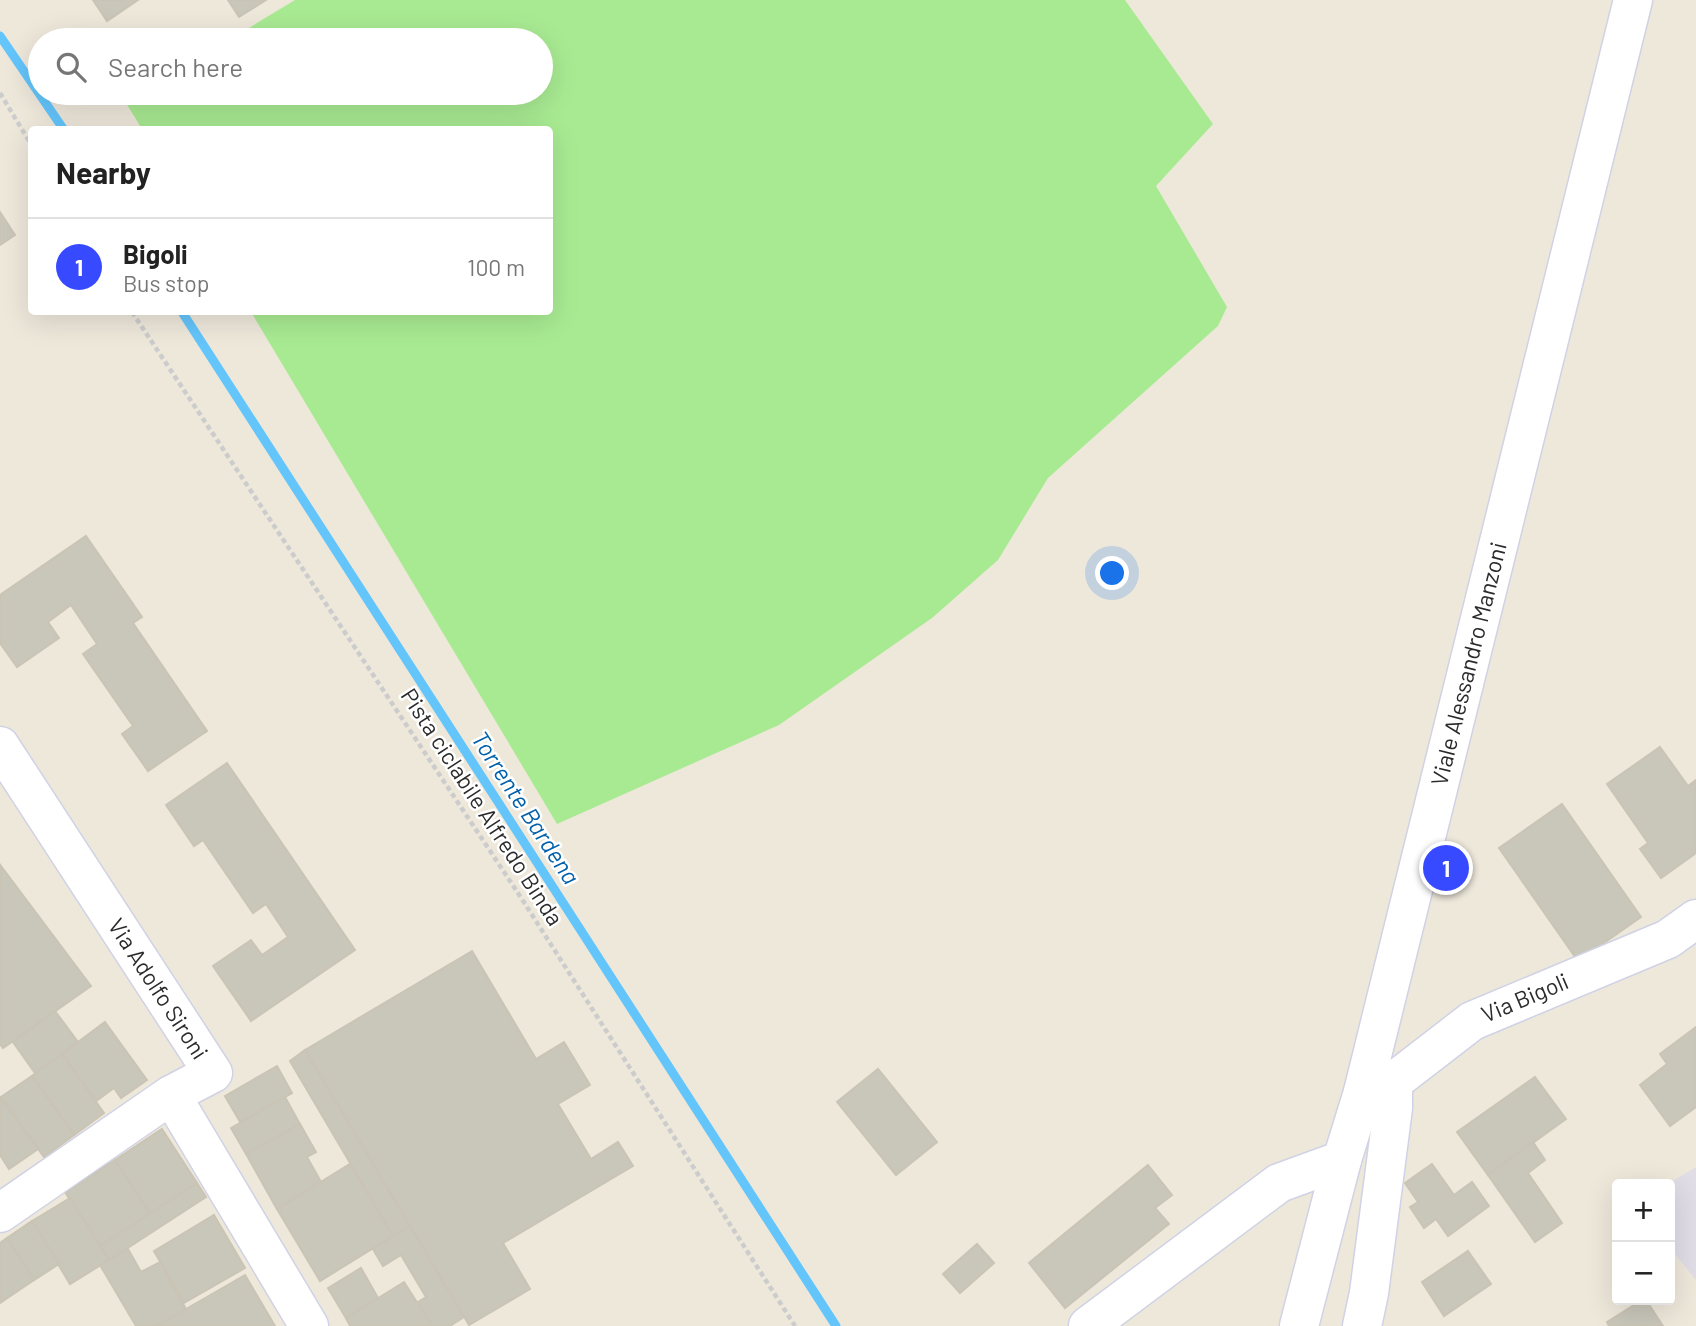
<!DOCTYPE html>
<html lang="en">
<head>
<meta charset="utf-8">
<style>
  :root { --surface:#fff; --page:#f2f2f2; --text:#222; --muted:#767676; --line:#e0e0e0; --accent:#384aff }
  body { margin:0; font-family:Barlow,sans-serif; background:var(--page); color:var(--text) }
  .controls { position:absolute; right:21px; bottom:21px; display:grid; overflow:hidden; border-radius:7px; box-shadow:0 7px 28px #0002 }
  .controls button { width:63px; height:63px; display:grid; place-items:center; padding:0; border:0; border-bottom:2px solid var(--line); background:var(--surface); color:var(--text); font:35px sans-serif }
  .you { position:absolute; left:1113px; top:574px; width:24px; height:24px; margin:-18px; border:5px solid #fff; border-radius:50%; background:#1a73e8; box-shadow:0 0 0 10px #1a73e833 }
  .badge { display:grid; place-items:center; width:46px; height:46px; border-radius:50%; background:var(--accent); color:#fff; font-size:23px; font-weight:700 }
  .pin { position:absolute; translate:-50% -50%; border:4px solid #fff; box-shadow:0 2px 7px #0006 }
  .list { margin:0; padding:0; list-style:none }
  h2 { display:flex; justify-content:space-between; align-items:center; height:91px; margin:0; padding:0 28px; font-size:30px }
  h2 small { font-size:23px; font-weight:400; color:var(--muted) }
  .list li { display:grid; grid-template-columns:46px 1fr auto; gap:21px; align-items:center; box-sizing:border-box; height:98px; padding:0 28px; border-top:2px solid var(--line) }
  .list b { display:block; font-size:26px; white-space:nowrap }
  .list p { margin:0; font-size:23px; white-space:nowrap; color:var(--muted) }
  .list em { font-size:23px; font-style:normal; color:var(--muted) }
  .icon { flex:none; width:38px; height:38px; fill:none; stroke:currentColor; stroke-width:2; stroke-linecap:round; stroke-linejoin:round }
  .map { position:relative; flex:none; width:1696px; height:1326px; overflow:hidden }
  .search { position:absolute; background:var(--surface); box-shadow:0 7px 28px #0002; left:28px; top:28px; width:525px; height:77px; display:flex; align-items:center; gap:18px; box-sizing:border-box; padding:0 24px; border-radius:38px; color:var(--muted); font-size:26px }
  .panel { position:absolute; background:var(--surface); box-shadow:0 7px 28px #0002; left:28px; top:126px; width:525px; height:189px; border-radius:7px }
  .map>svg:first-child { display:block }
  .industrial { fill:#e0dde6 }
  .green { fill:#a8ea92 }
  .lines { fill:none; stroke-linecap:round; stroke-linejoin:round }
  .stream { stroke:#64c5fb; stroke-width:9 }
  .building { fill:#c9c6ba; stroke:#cac4b5; stroke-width:2 }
  .minor-casing { stroke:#d0d2e5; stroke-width:41 }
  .path { stroke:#ccc; stroke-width:4.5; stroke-dasharray:5 3.5; stroke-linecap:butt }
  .minor { stroke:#fff; stroke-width:38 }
  .labels { text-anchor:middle; stroke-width:5; stroke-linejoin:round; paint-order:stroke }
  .street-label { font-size:23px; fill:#2b2b2b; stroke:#fff }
  .water-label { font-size:24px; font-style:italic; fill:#0060aa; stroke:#fff }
</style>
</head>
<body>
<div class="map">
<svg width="1696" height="1326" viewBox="0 0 1696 1326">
  <rect width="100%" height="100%" fill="#eee8db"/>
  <path class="industrial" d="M 1696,1167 L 1696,1280 L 1670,1248 L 1670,1184 L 1668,1184 Z"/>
  <path class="green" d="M 295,0 L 1125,0 L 1213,124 L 1156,186 L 1227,307 L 1218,326 L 1048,478 L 998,560 L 932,618 L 779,725 L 557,824 L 251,312 L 550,312 L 550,130 L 142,129 L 126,103 L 143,93 L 541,93 L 541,40 L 229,40 Z"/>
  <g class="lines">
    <g class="stream">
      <path d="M 0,36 L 64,130"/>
      <path d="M 182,312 L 836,1326"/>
    </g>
  </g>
  <g class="building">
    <path d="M 93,0 L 138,0 L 107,21 Z"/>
    <path d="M 228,0 L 266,0 L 239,17 Z"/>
    <path d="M 0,212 L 15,235 L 0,245 Z"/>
    <path d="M 86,536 L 142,617 L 133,623 L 207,731 L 148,771 L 122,734 L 133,726 L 83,654 L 97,644 L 71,605 L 48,622 L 59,638 L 17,667 L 0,643 L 0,595 Z"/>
    <path d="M 1660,747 L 1688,786 L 1696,780 L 1696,853 L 1661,878 L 1640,849 L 1648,843 L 1607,784 Z"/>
    <path d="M 227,763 L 355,950 L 251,1021 L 213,966 L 251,940 L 262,955 L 288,937 L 266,904 L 253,913 L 203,840 L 194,846 L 166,805 Z"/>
    <path d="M 1562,804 L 1641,917 L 1578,961 L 1499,848 Z"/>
    <path d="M 1,866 L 91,986 L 3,1048 L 0,1044 Z"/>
    <path d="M 472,951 L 536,1059 L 564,1042 L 590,1085 L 558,1104 L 591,1159 L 618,1142 L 633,1166 L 503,1243 L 530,1289 L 469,1325 L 305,1050 Z"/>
    <path d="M 55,1011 L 78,1042 L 35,1073 L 13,1042 Z"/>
    <path d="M 105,1022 L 147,1080 L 121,1098 L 114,1088 L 96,1101 L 62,1054 Z"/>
    <path d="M 1696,1027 L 1696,1107 L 1670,1126 L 1640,1085 L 1667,1064 L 1660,1054 Z"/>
    <path d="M 305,1050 L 410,1226 L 393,1236 L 290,1061 Z"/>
    <path d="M 62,1054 L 104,1113 L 74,1135 L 32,1076 Z"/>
    <path d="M 277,1066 L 292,1093 L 240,1122 L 225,1096 Z"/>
    <path d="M 878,1069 L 937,1142 L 896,1175 L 837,1102 Z"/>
    <path d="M 32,1076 L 74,1135 L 44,1157 L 1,1097 Z"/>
    <path d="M 1535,1077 L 1566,1119 L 1488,1175 L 1457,1132 Z"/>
    <path d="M 0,1097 L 38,1149 L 9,1169 L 0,1155 Z"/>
    <path d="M 285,1097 L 300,1124 L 246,1154 L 231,1128 Z"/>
    <path d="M 300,1124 L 316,1152 L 307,1157 L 321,1182 L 277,1209 L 246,1154 Z"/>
    <path d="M 162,1129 L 197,1183 L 150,1214 L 115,1160 Z"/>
    <path d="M 1533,1142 L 1545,1160 L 1528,1173 L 1562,1223 L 1535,1242 L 1488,1175 Z"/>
    <path d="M 115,1160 L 150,1214 L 100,1246 L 65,1192 Z"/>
    <path d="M 350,1164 L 393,1236 L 320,1281 L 277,1209 Z"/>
    <path d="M 1432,1164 L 1454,1195 L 1472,1182 L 1489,1206 L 1448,1236 L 1436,1219 L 1424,1228 L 1410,1207 L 1418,1202 L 1405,1183 Z"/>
    <path d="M 1148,1165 L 1172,1195 L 1155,1208 L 1169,1224 L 1065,1308 L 1029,1263 Z"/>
    <path d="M 197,1183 L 206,1197 L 109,1260 L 100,1246 Z"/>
    <path d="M 70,1198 L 109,1260 L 70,1284 L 32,1221 Z"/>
    <path d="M 214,1215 L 245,1268 L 184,1303 L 154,1251 Z"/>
    <path d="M 32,1221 L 59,1264 L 34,1280 L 7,1238 Z"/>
    <path d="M 410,1226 L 464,1317 L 450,1326 L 432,1326 L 418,1302 L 426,1297 L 401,1255 L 383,1266 L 373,1249 Z"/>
    <path d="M 7,1238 L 34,1280 L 0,1303 L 0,1243 Z"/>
    <path d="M 977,1244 L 994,1263 L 960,1293 L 943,1274 Z"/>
    <path d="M 128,1249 L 141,1272 L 160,1262 L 186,1309 L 156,1326 L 136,1326 L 100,1265 Z"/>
    <path d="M 1468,1251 L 1491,1284 L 1444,1316 L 1422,1282 Z"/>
    <path d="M 361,1268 L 378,1298 L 346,1318 L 328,1288 Z"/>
    <path d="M 245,1275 L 275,1326 L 156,1326 L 186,1309 Z"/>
    <path d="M 404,1282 L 432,1326 L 350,1326 L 346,1318 Z"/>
    <path d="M 1642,1300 L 1646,1300 L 1663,1326 L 1609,1326 L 1607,1322 Z"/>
  </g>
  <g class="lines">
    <defs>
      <g id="minor">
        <path d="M 0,746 L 213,1073 L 171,1095 L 309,1326"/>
        <path d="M 1363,1092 L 1393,1082 L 1472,1021 L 1668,939 L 1696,919"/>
        <path d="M 0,1213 L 171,1095"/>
        <path d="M 1088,1326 L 1279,1183 L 1342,1160"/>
        <path d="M 1299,1326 L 1342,1160 L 1363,1092 L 1633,0"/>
        <path d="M 1362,1326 L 1369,1293 L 1393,1108 L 1393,1082"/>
      </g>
    </defs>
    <use href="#minor" class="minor-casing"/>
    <g class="path">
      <path d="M 0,93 L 32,146"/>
      <path d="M 132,312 L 518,893 L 795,1326"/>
    </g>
    <use href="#minor" class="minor"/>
  </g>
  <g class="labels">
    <g class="street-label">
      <text transform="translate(1469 664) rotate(-76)" y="8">Viale Alessandro Manzoni</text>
      <text transform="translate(482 807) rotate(57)" y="8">Pista ciclabile Alfredo Binda</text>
      <text transform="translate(158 989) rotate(57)" y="8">Via Adolfo Sironi</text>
      <text transform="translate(1525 998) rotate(-23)" y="8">Via Bigoli</text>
    </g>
    <g class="water-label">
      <text transform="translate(525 808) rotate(57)" y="8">Torrente Bardena</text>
    </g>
  </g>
</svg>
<div class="controls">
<button>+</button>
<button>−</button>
</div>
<div class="you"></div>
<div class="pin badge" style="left:1446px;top:868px">1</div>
<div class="search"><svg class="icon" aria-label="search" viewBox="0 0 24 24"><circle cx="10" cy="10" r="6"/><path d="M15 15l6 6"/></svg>Search here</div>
<section class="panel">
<h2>Nearby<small></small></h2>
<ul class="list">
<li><span class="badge">1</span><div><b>Bigoli</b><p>Bus stop</p></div><em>100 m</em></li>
</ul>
</section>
</div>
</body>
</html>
